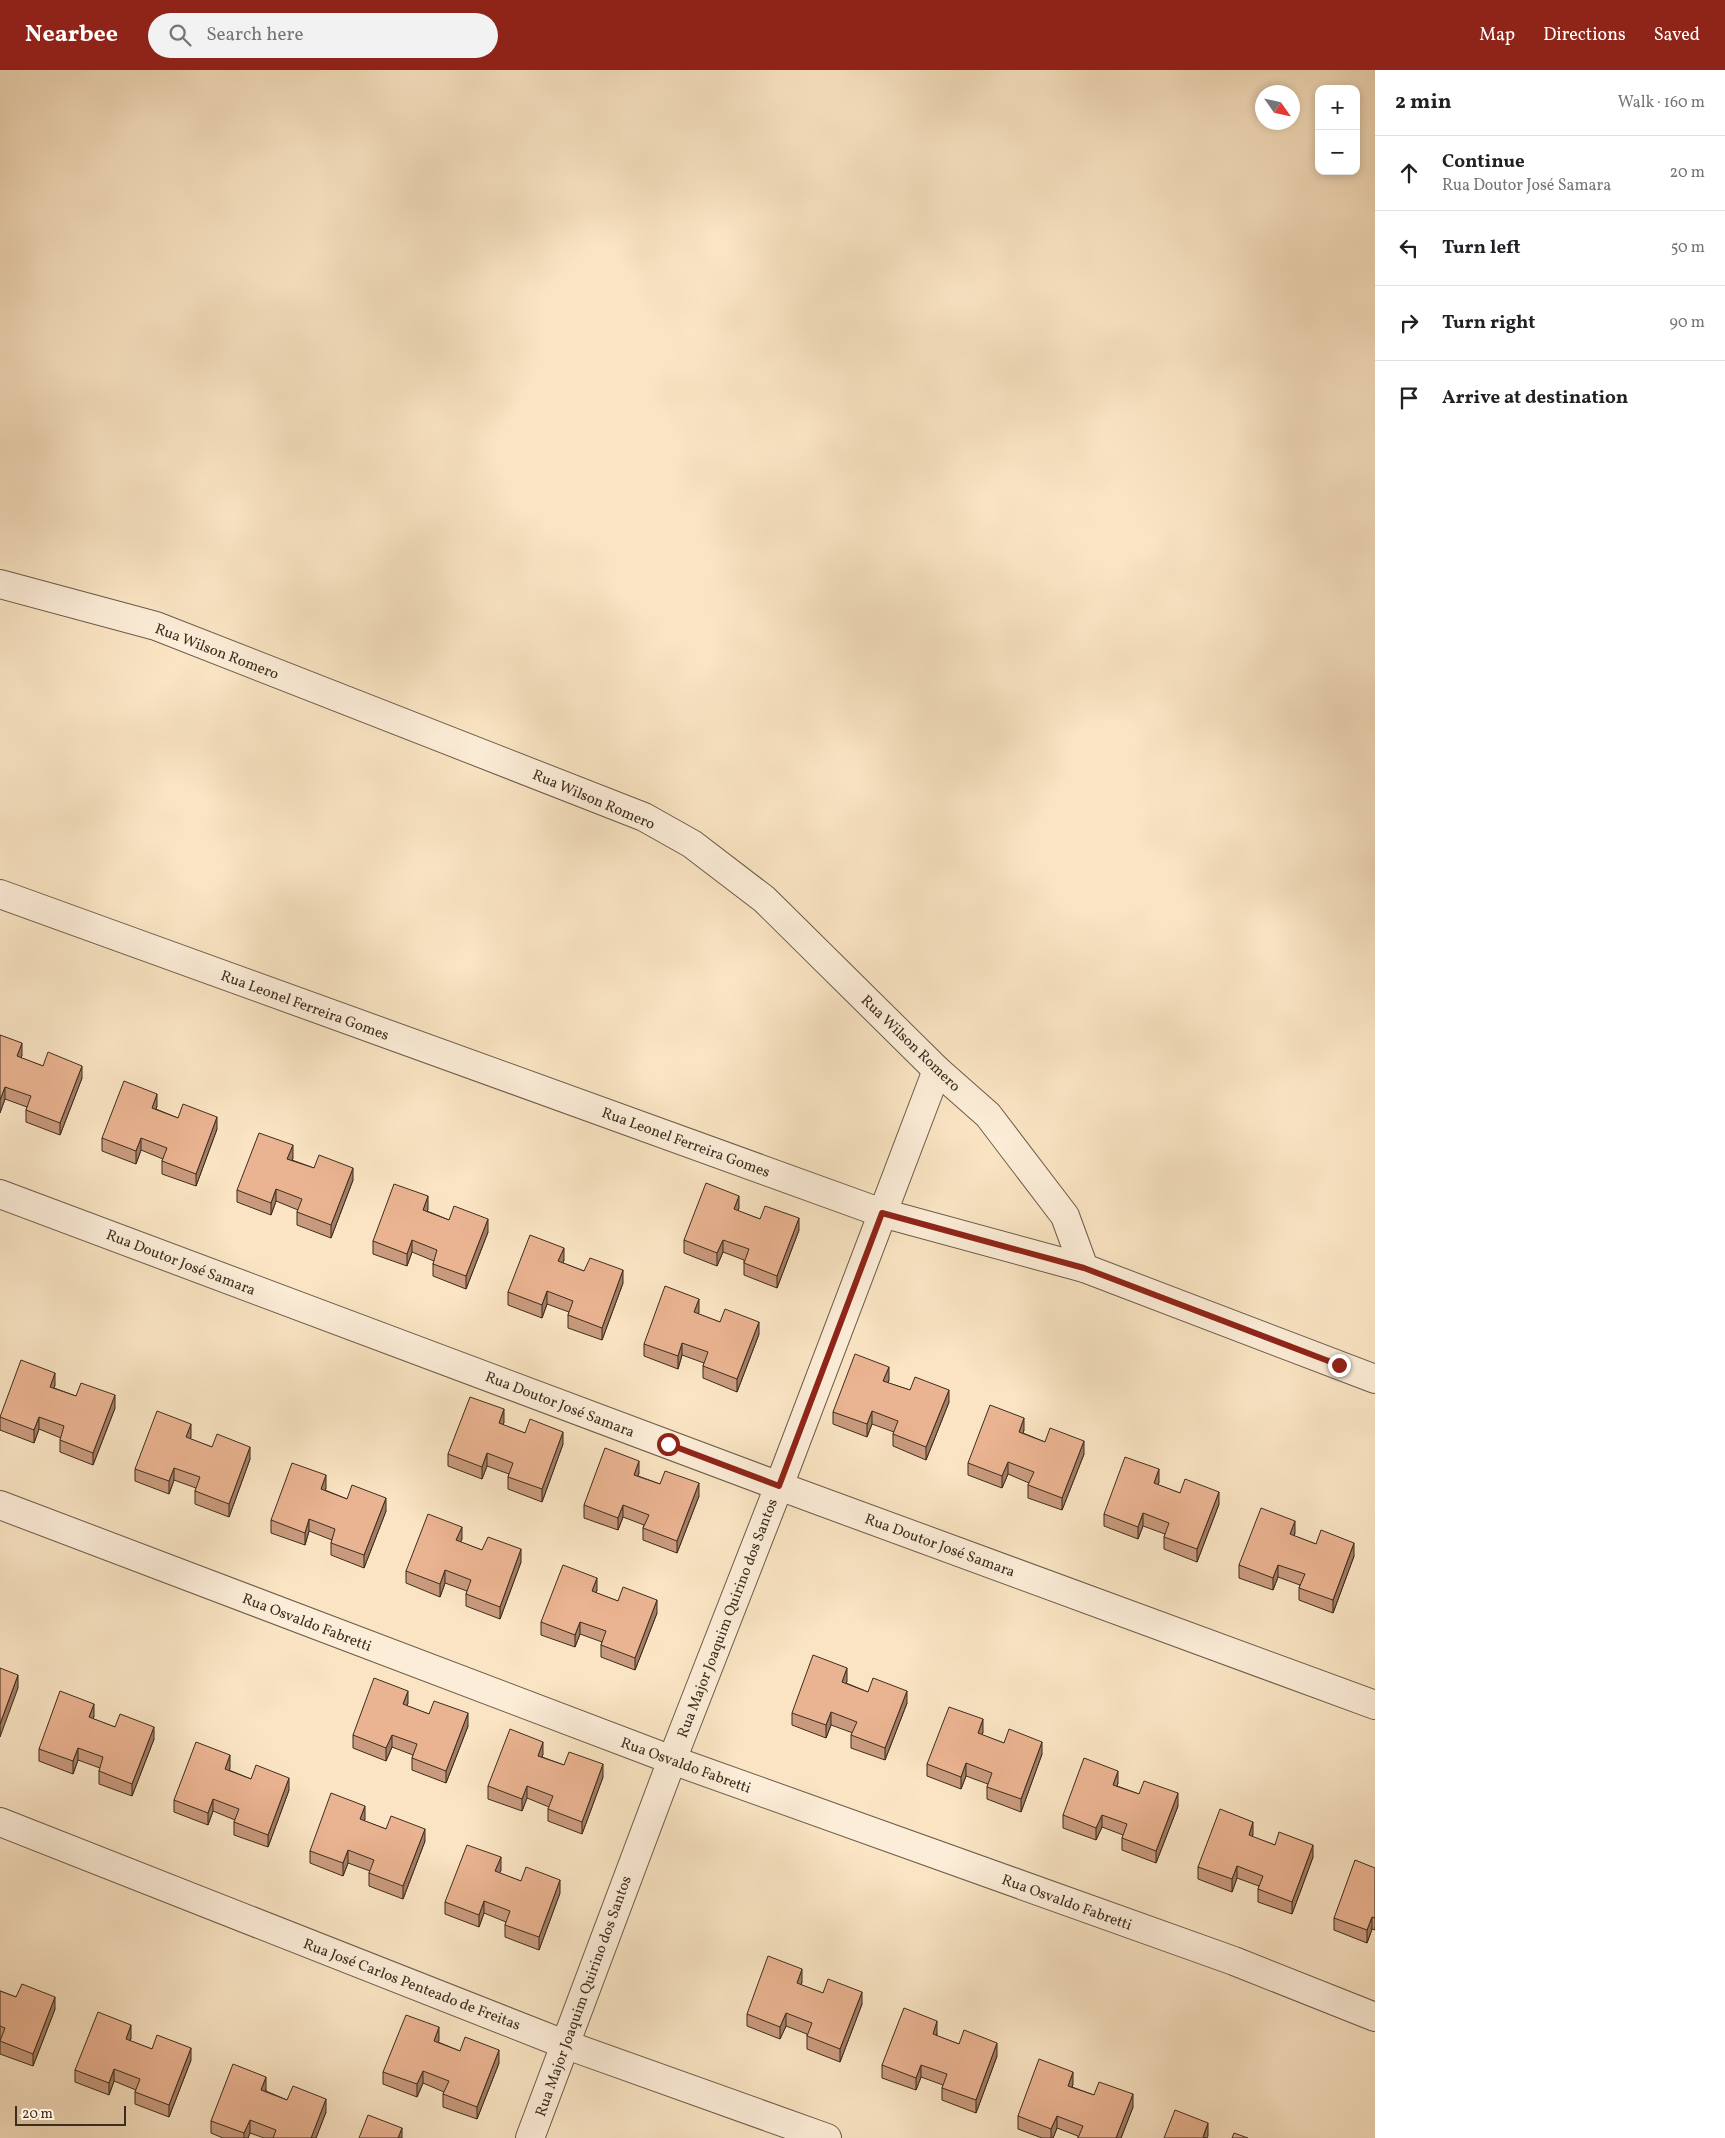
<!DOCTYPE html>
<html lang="en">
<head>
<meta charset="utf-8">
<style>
  :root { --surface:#fff; --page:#f2f2f2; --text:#202124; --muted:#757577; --line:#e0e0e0; --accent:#8f2418 }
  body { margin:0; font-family:Vollkorn,serif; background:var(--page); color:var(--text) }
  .controls { position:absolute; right:15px; top:15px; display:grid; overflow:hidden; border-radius:10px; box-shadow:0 2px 8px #0003 }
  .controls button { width:45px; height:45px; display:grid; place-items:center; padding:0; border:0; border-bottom:1px solid var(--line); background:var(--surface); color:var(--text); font:25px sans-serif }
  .compass { position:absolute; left:1255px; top:15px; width:45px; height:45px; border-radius:50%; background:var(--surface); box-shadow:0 2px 8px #0003; rotate:124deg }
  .scale { position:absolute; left:15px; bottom:12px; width:111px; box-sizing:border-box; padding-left:5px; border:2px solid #3d2d1e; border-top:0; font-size:14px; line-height:18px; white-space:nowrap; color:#3d2d1e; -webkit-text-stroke:4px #fcedd8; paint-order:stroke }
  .stop { position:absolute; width:15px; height:15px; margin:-11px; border:4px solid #8f2418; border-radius:50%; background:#fff }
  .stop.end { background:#8f2418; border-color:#fff; box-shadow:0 1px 5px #0008 }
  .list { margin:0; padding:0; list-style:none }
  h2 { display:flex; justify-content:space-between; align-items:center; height:65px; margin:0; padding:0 20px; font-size:21px }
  h2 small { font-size:16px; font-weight:400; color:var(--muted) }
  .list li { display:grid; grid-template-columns:32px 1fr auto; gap:15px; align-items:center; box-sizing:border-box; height:75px; padding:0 20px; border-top:1px solid var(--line) }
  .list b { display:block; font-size:19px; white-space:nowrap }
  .list p { margin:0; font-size:16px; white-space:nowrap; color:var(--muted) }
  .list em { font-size:16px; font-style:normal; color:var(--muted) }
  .icon { flex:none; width:28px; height:28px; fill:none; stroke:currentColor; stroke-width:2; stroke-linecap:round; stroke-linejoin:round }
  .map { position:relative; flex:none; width:1375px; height:2068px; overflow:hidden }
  header { display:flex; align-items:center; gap:30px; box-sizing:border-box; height:70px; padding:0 25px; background:var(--accent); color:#fff }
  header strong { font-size:24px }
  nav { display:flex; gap:28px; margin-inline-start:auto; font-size:18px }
  .search { width:350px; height:45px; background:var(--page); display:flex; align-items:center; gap:12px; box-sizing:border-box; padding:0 18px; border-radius:28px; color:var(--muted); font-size:19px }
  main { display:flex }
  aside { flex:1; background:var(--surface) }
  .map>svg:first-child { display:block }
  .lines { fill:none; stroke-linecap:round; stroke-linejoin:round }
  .minor-casing { stroke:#6c5b47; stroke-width:30 }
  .minor { stroke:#fcedd8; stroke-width:28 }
  .wall { fill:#c99a7d; stroke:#3d2d1e }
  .shaded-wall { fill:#a47d66; stroke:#3d2d1e }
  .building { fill:#eab391; stroke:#3d2d1e }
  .route { stroke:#8f2418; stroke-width:6 }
  .labels { text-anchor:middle; stroke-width:4; stroke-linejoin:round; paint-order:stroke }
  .street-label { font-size:15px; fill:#3d2d1e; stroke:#fcedd8 }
</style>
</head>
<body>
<header>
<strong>Nearbee</strong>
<div class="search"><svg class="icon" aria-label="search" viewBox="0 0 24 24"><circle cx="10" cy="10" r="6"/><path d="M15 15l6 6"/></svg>Search here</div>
<nav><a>Map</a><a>Directions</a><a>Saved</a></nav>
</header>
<main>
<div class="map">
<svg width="1375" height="2068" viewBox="0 0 1375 2068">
  <rect width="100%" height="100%" fill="#fae4c3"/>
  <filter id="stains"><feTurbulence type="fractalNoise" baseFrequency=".004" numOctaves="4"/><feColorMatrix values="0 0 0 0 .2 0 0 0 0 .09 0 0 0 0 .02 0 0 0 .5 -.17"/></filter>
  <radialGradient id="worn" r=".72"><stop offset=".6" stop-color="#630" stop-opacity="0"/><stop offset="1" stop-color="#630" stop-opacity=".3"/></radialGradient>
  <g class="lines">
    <defs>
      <g id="minor">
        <path d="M 0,514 L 156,556 L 644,747 L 692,774 L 764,829 L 937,1000 L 988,1045 L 1065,1146 L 1084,1198"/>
        <path d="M 0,824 L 882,1143 L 1084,1198 L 1375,1309"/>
        <path d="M 0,1124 L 779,1416 L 1375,1635"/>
        <path d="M 0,1435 L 672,1690 L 1234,1891 L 1375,1947"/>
        <path d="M 0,1752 L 564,1974 L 827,2068"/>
        <path d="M 530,2068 L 672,1690 L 779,1416 L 937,1000"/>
      </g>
    </defs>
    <use href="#minor" class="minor-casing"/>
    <use href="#minor" class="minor"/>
  </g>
  <g class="wall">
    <path d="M 0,965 L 22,985 L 21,988 L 43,996 L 82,1008 L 60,1065 L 26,1052 L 26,1040 L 27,1037 L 5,1029 L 0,1042 Z"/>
    <path d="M 157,1036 L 156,1039 L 178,1048 L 217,1059 L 196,1116 L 162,1104 L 162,1091 L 163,1089 L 141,1080 L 136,1094 L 102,1081 L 102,1068 Z"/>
    <path d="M 293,1088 L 292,1090 L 314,1098 L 353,1110 L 331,1168 L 297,1155 L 297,1142 L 298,1140 L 276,1131 L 271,1145 L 237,1132 L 237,1120 Z"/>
    <path d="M 739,1138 L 738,1141 L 760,1149 L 799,1160 L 777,1218 L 744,1205 L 744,1190 L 723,1182 L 717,1196 L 684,1183 L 684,1170 Z"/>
    <path d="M 428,1139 L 427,1141 L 449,1150 L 488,1162 L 466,1219 L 433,1206 L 433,1194 L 434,1191 L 412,1182 L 407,1196 L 373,1184 L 373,1171 Z"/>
    <path d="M 564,1190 L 563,1193 L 584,1201 L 623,1213 L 602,1270 L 568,1258 L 568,1245 L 569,1242 L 547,1234 L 542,1248 L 508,1235 L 508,1222 Z"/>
    <path d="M 699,1242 L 698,1244 L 720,1252 L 759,1264 L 737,1322 L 703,1308 L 703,1296 L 704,1293 L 682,1285 L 678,1299 L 644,1286 L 644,1274 Z"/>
    <path d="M 889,1310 L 888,1313 L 910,1320 L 949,1332 L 926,1390 L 893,1376 L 893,1364 L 894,1362 L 872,1354 L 867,1367 L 833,1354 L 833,1342 Z"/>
    <path d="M 55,1315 L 54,1318 L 76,1326 L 115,1338 L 93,1395 L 60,1382 L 60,1370 L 61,1368 L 39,1359 L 34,1373 L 0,1360 L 0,1347 Z"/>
    <path d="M 504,1352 L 503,1355 L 525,1363 L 563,1374 L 542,1432 L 508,1419 L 508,1407 L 509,1404 L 487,1396 L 482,1409 L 448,1396 L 448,1384 Z"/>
    <path d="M 1024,1360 L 1023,1363 L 1045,1372 L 1084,1384 L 1062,1440 L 1028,1428 L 1028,1415 L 1029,1413 L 1008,1404 L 1002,1418 L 968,1405 L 968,1393 Z"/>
    <path d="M 191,1367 L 190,1369 L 212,1377 L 250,1389 L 229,1447 L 195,1434 L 195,1421 L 196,1418 L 174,1410 L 169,1424 L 135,1411 L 135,1399 Z"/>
    <path d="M 639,1403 L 638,1406 L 660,1414 L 699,1426 L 677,1483 L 643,1470 L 643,1458 L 644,1455 L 623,1447 L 618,1460 L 584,1448 L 584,1435 Z"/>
    <path d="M 1159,1412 L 1158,1415 L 1180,1423 L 1219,1434 L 1197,1492 L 1164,1479 L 1164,1467 L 1165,1464 L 1143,1456 L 1138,1469 L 1104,1456 L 1104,1444 Z"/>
    <path d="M 326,1418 L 325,1420 L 347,1429 L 386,1441 L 364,1498 L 331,1485 L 331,1473 L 332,1470 L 309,1461 L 305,1475 L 271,1463 L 271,1450 Z"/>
    <path d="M 1295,1463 L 1294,1466 L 1316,1474 L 1354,1486 L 1333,1543 L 1299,1530 L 1299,1518 L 1300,1515 L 1278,1507 L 1273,1520 L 1239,1508 L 1239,1495 Z"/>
    <path d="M 462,1469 L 460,1472 L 482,1480 L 521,1492 L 500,1549 L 466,1536 L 466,1524 L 467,1521 L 445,1513 L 440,1527 L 406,1513 L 406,1501 Z"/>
    <path d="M 597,1520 L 596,1523 L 618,1531 L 657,1543 L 635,1600 L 601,1587 L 601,1575 L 602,1572 L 580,1564 L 575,1577 L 541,1565 L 541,1552 Z"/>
    <path d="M 847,1611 L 846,1613 L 868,1622 L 907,1633 L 885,1690 L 851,1678 L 851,1665 L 853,1663 L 831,1655 L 826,1668 L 792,1655 L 792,1643 Z"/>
    <path d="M 408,1633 L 407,1636 L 429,1644 L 468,1656 L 446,1713 L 412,1700 L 412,1688 L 413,1685 L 392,1677 L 386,1691 L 353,1678 L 353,1665 Z"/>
    <path d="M 94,1646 L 93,1649 L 115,1657 L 154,1669 L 132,1726 L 99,1714 L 99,1701 L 100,1698 L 78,1690 L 73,1704 L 39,1691 L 39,1679 Z"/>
    <path d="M 983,1662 L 982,1665 L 1004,1673 L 1042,1684 L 1021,1742 L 987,1729 L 987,1717 L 988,1714 L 966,1706 L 961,1719 L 927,1706 L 927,1694 Z"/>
    <path d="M 543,1684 L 542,1687 L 564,1695 L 603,1707 L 582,1764 L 548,1751 L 548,1739 L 549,1737 L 527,1728 L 522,1741 L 488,1729 L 488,1716 Z"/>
    <path d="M 230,1698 L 229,1700 L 251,1709 L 289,1720 L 268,1777 L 234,1765 L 234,1752 L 235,1750 L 213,1741 L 208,1755 L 174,1742 L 174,1730 Z"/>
    <path d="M 1118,1713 L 1117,1716 L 1139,1724 L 1178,1736 L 1156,1793 L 1122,1780 L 1122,1768 L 1123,1765 L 1102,1757 L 1096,1770 L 1063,1758 L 1063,1745 Z"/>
    <path d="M 365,1749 L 364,1751 L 386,1759 L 425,1771 L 403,1829 L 369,1816 L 369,1803 L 370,1801 L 348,1793 L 343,1806 L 310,1793 L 310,1781 Z"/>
    <path d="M 1253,1764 L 1252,1767 L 1275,1775 L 1313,1787 L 1292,1844 L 1258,1832 L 1258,1819 L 1259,1816 L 1237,1808 L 1232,1822 L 1198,1809 L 1198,1797 Z"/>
    <path d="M 1375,1798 L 1375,1860 L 1372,1859 L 1367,1873 L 1334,1860 L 1334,1848 Z"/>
    <path d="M 501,1800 L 499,1803 L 521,1811 L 560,1823 L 539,1880 L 505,1867 L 505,1855 L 506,1852 L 484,1843 L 479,1857 L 445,1844 L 445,1832 Z"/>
    <path d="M 802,1912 L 801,1915 L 823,1923 L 862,1934 L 840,1992 L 807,1979 L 807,1964 L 786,1956 L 780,1969 L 747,1956 L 747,1944 Z"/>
    <path d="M 0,1921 L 16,1927 L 55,1939 L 33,1996 L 0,1984 Z"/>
    <path d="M 937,1963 L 937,1966 L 959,1974 L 997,1986 L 976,2043 L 942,2030 L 942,2018 L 943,2015 L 921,2007 L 916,2020 L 882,2008 L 882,1995 Z"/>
    <path d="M 131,1968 L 130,1971 L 152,1979 L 191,1990 L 169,2047 L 135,2034 L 135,2022 L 136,2020 L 114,2011 L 109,2025 L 75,2012 L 75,2000 Z"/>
    <path d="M 439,1970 L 438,1972 L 460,1981 L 499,1993 L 477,2049 L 443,2037 L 443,2024 L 444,2022 L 423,2013 L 417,2027 L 383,2014 L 383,2002 Z"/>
    <path d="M 1073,2014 L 1072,2017 L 1094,2025 L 1133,2037 L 1121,2068 L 1078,2068 L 1078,2066 L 1057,2058 L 1053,2068 L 1042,2068 L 1018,2059 L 1018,2046 Z"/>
    <path d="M 266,2019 L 266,2021 L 287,2030 L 326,2042 L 316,2068 L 264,2068 L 250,2063 L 248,2068 L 223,2068 L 211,2063 L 211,2051 Z"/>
  </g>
  <g class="shaded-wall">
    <path d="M 22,973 L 22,985 L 17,999 L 17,986 Z"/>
    <path d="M 82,996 L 82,1008 L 60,1065 L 60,1053 Z"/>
    <path d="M 5,1017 L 5,1029 L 0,1043 L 0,1030 Z"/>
    <path d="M 157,1024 L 157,1036 L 152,1050 L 152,1038 Z"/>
    <path d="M 217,1047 L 217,1059 L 196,1116 L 196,1104 Z"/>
    <path d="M 141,1068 L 141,1080 L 136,1094 L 136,1081 Z"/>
    <path d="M 293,1075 L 293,1088 L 287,1101 L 287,1089 Z"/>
    <path d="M 353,1098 L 353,1110 L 331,1168 L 331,1155 Z"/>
    <path d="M 276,1119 L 276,1131 L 271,1145 L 271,1133 Z"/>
    <path d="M 428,1126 L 428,1139 L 423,1152 L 423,1140 Z"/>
    <path d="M 739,1126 L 739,1138 L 734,1152 L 734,1139 Z"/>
    <path d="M 799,1148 L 799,1160 L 777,1218 L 777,1206 Z"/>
    <path d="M 488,1149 L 488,1162 L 466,1219 L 466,1206 Z"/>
    <path d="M 412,1170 L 412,1182 L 407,1196 L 407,1184 Z"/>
    <path d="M 723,1170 L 723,1182 L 717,1196 L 717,1183 Z"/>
    <path d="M 564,1178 L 564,1190 L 558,1204 L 558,1191 Z"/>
    <path d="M 623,1200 L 623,1213 L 602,1270 L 602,1258 Z"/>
    <path d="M 547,1221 L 547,1234 L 542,1248 L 542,1235 Z"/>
    <path d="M 699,1229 L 699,1242 L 694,1255 L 694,1242 Z"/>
    <path d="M 759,1252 L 759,1264 L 737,1322 L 737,1309 Z"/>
    <path d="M 682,1273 L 682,1285 L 678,1299 L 678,1286 Z"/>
    <path d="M 889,1297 L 889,1310 L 883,1323 L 883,1311 Z"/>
    <path d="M 55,1303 L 55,1315 L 50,1329 L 50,1317 Z"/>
    <path d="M 949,1320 L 949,1332 L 926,1390 L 926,1377 Z"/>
    <path d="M 115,1325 L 115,1338 L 93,1395 L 93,1383 Z"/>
    <path d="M 504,1339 L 504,1352 L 499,1366 L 499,1353 Z"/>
    <path d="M 872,1341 L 872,1354 L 867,1367 L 867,1354 Z"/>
    <path d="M 39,1347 L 39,1359 L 34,1373 L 34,1360 Z"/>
    <path d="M 1024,1348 L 1024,1360 L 1019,1374 L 1019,1362 Z"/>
    <path d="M 191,1354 L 191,1367 L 186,1380 L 186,1367 Z"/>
    <path d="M 563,1362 L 563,1374 L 542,1432 L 542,1419 Z"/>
    <path d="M 1084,1371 L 1084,1384 L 1062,1440 L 1062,1428 Z"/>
    <path d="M 250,1377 L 250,1389 L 229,1447 L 229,1434 Z"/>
    <path d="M 487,1383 L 487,1396 L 482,1409 L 482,1397 Z"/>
    <path d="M 639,1391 L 639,1403 L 634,1417 L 634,1405 Z"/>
    <path d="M 1008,1392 L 1008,1404 L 1002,1418 L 1002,1406 Z"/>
    <path d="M 174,1398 L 174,1410 L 169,1424 L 169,1411 Z"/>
    <path d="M 1159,1399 L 1159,1412 L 1154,1426 L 1154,1413 Z"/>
    <path d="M 326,1405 L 326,1418 L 321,1431 L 321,1419 Z"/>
    <path d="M 699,1413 L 699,1426 L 677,1483 L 677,1471 Z"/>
    <path d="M 1219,1422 L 1219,1434 L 1197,1492 L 1197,1479 Z"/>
    <path d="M 386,1428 L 386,1441 L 364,1498 L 364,1485 Z"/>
    <path d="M 623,1435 L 623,1447 L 618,1460 L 618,1448 Z"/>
    <path d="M 1143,1443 L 1143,1456 L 1138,1469 L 1138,1457 Z"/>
    <path d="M 309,1449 L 309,1461 L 305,1475 L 305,1463 Z"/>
    <path d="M 1295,1451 L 1295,1463 L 1290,1477 L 1290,1464 Z"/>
    <path d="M 462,1457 L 462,1469 L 456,1483 L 456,1470 Z"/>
    <path d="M 1354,1473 L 1354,1486 L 1333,1543 L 1333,1530 Z"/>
    <path d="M 521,1479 L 521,1492 L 500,1549 L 500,1537 Z"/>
    <path d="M 1278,1495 L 1278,1507 L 1273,1520 L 1273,1508 Z"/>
    <path d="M 445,1500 L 445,1513 L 440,1527 L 440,1514 Z"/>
    <path d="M 597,1508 L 597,1520 L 592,1534 L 592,1521 Z"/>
    <path d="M 657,1530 L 657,1543 L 635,1600 L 635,1588 Z"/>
    <path d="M 580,1552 L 580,1564 L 575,1577 L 575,1565 Z"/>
    <path d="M 847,1598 L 847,1611 L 842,1624 L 842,1612 Z"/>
    <path d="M 18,1605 L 18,1618 L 0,1667 L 0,1654 Z"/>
    <path d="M 408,1621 L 408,1633 L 403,1647 L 403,1634 Z"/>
    <path d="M 907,1621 L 907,1633 L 885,1690 L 885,1678 Z"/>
    <path d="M 94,1634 L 94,1646 L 89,1660 L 89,1647 Z"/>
    <path d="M 831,1642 L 831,1655 L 826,1668 L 826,1655 Z"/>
    <path d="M 468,1643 L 468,1656 L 446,1713 L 446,1701 Z"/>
    <path d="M 983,1649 L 983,1662 L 978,1676 L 978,1663 Z"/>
    <path d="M 154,1657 L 154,1669 L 132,1726 L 132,1714 Z"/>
    <path d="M 392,1665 L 392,1677 L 386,1691 L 386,1678 Z"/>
    <path d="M 543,1672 L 543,1684 L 538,1698 L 538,1686 Z"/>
    <path d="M 1042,1672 L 1042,1684 L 1021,1742 L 1021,1729 Z"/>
    <path d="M 78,1678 L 78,1690 L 73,1704 L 73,1691 Z"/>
    <path d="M 230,1685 L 230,1698 L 225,1711 L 225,1699 Z"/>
    <path d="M 966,1693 L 966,1706 L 961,1719 L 961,1707 Z"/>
    <path d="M 603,1694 L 603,1707 L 582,1764 L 582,1752 Z"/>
    <path d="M 1118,1701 L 1118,1713 L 1113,1727 L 1113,1715 Z"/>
    <path d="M 289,1708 L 289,1720 L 268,1777 L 268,1765 Z"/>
    <path d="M 527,1716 L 527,1728 L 522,1741 L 522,1729 Z"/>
    <path d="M 1178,1723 L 1178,1736 L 1156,1793 L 1156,1781 Z"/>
    <path d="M 213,1729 L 213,1741 L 208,1755 L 208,1743 Z"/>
    <path d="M 365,1736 L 365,1749 L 360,1762 L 360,1749 Z"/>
    <path d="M 1102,1745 L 1102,1757 L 1096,1770 L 1096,1758 Z"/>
    <path d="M 1253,1752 L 1253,1764 L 1249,1778 L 1249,1765 Z"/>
    <path d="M 425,1759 L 425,1771 L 403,1829 L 403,1816 Z"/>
    <path d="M 1313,1775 L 1313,1787 L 1292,1844 L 1292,1832 Z"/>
    <path d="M 348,1780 L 348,1793 L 343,1806 L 343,1793 Z"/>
    <path d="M 501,1787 L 501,1800 L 495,1813 L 495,1801 Z"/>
    <path d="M 1237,1796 L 1237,1808 L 1232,1822 L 1232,1809 Z"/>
    <path d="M 560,1810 L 560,1823 L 539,1880 L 539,1867 Z"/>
    <path d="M 484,1831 L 484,1843 L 479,1857 L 479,1845 Z"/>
    <path d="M 1372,1847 L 1372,1859 L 1367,1873 L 1367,1860 Z"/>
    <path d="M 802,1899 L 802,1912 L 797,1926 L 797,1913 Z"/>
    <path d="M 862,1922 L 862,1934 L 840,1992 L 840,1979 Z"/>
    <path d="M 55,1927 L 55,1939 L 33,1996 L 33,1984 Z"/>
    <path d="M 786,1943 L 786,1956 L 780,1969 L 780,1957 Z"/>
    <path d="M 937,1951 L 937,1963 L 933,1977 L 933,1964 Z"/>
    <path d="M 131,1955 L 131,1968 L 126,1981 L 126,1969 Z"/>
    <path d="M 439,1957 L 439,1970 L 434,1983 L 434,1971 Z"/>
    <path d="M 997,1973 L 997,1986 L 976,2043 L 976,2030 Z"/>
    <path d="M 191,1978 L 191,1990 L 169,2047 L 169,2035 Z"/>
    <path d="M 499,1980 L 499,1993 L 477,2049 L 477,2037 Z"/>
    <path d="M 921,1995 L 921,2007 L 916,2020 L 916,2008 Z"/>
    <path d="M 114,1999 L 114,2011 L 109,2025 L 109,2013 Z"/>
    <path d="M 423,2001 L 423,2013 L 417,2027 L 417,2014 Z"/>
    <path d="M 1073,2002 L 1073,2014 L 1068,2028 L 1068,2016 Z"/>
    <path d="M 266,2007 L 266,2019 L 261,2032 L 261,2020 Z"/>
    <path d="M 1133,2024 L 1133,2037 L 1121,2068 L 1116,2068 Z"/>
    <path d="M 326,2029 L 326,2042 L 316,2068 L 311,2068 Z"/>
    <path d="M 1057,2046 L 1057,2058 L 1053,2068 L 1051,2068 L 1051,2059 Z"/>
    <path d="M 250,2050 L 250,2063 L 248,2068 L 244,2068 L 244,2063 Z"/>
    <path d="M 1208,2053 L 1208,2066 L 1207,2068 L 1203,2068 Z"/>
    <path d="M 402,2058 L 402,2068 L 398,2068 Z"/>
  </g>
  <g class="building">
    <path d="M 0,965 L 22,973 L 17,986 L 43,996 L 48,982 L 82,996 L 60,1053 L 26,1040 L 31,1026 L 5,1017 L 0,1030 Z"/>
    <path d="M 124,1011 L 157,1024 L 152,1038 L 178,1048 L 183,1034 L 217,1047 L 196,1104 L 162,1091 L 167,1078 L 141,1068 L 136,1081 L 102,1068 Z"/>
    <path d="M 259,1063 L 293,1075 L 287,1089 L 314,1098 L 319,1085 L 353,1098 L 331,1155 L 297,1142 L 302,1129 L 276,1119 L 271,1133 L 237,1120 Z"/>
    <path d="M 706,1113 L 739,1126 L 734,1139 L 760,1149 L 765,1136 L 799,1148 L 777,1206 L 744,1193 L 749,1179 L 723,1170 L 717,1183 L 684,1170 Z"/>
    <path d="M 394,1114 L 428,1126 L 423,1140 L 449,1150 L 454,1136 L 488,1149 L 466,1206 L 433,1194 L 437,1180 L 412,1170 L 407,1184 L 373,1171 Z"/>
    <path d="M 530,1165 L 564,1178 L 558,1191 L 584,1201 L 590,1188 L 623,1200 L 602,1258 L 568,1245 L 573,1231 L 547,1221 L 542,1235 L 508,1222 Z"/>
    <path d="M 665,1216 L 699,1229 L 694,1242 L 720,1252 L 725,1239 L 759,1252 L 737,1309 L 703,1296 L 708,1282 L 682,1273 L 678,1286 L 644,1274 Z"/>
    <path d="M 855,1284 L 889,1297 L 883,1311 L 910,1320 L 915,1307 L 949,1320 L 926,1377 L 893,1364 L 898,1351 L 872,1341 L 867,1354 L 833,1342 Z"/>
    <path d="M 21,1290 L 55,1303 L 50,1317 L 76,1326 L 81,1313 L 115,1325 L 93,1383 L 60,1370 L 64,1356 L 39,1347 L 34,1360 L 0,1347 Z"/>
    <path d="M 470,1327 L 504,1339 L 499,1353 L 525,1363 L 530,1349 L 563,1362 L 542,1419 L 508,1407 L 513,1393 L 487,1383 L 482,1397 L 448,1384 Z"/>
    <path d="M 990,1335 L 1024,1348 L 1019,1362 L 1045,1372 L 1050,1358 L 1084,1371 L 1062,1428 L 1028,1415 L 1034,1402 L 1008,1392 L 1002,1406 L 968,1393 Z"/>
    <path d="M 157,1341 L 191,1354 L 186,1367 L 212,1377 L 217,1364 L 250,1377 L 229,1434 L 195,1421 L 200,1407 L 174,1398 L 169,1411 L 135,1399 Z"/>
    <path d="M 605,1378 L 639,1391 L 634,1405 L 660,1414 L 665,1401 L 699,1413 L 677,1471 L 643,1458 L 649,1445 L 623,1435 L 618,1448 L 584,1435 Z"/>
    <path d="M 1125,1387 L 1159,1399 L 1154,1413 L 1180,1423 L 1185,1409 L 1219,1422 L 1197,1479 L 1164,1467 L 1169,1453 L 1143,1443 L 1138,1457 L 1104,1444 Z"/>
    <path d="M 292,1393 L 326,1405 L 321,1419 L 347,1429 L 352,1415 L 386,1428 L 364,1485 L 331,1473 L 335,1459 L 309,1449 L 305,1463 L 271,1450 Z"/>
    <path d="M 1261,1438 L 1295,1451 L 1290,1464 L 1316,1474 L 1321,1460 L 1354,1473 L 1333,1530 L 1299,1518 L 1305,1504 L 1278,1495 L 1273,1508 L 1239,1495 Z"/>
    <path d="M 428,1444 L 462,1457 L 456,1470 L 482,1480 L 488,1467 L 521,1479 L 500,1537 L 466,1524 L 471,1510 L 445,1500 L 440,1514 L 406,1501 Z"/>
    <path d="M 563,1495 L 597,1508 L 592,1521 L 618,1531 L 623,1517 L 657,1530 L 635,1588 L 601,1575 L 606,1561 L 580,1552 L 575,1565 L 541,1552 Z"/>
    <path d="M 813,1585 L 847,1598 L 842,1612 L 868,1622 L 873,1608 L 907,1621 L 885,1678 L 851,1665 L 857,1652 L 831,1642 L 826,1655 L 792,1643 Z"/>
    <path d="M 0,1598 L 18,1605 L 0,1654 Z"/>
    <path d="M 374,1608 L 408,1621 L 403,1634 L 429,1644 L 434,1631 L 468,1643 L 446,1701 L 412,1688 L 417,1674 L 392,1665 L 386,1678 L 353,1665 Z"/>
    <path d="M 60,1621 L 94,1634 L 89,1647 L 115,1657 L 120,1644 L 154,1657 L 132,1714 L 99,1701 L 103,1687 L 78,1678 L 73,1691 L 39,1679 Z"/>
    <path d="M 949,1637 L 983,1649 L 978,1663 L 1004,1673 L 1009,1659 L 1042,1672 L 1021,1729 L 987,1717 L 992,1703 L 966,1693 L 961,1707 L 927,1694 Z"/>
    <path d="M 510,1659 L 543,1672 L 538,1686 L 564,1695 L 569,1682 L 603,1694 L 582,1752 L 548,1739 L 553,1726 L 527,1716 L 522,1729 L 488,1716 Z"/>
    <path d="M 196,1672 L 230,1685 L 225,1699 L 251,1709 L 256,1695 L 289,1708 L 268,1765 L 234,1752 L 239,1739 L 213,1729 L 208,1743 L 174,1730 Z"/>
    <path d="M 1084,1688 L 1118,1701 L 1113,1715 L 1139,1724 L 1144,1711 L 1178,1723 L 1156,1781 L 1122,1768 L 1127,1754 L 1102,1745 L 1096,1758 L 1063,1745 Z"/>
    <path d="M 331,1723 L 365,1736 L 360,1749 L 386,1759 L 391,1746 L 425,1759 L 403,1816 L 369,1803 L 374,1790 L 348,1780 L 343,1793 L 310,1781 Z"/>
    <path d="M 1220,1739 L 1253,1752 L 1249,1765 L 1275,1775 L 1279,1762 L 1313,1775 L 1292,1832 L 1258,1819 L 1263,1806 L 1237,1796 L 1232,1809 L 1198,1797 Z"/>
    <path d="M 467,1775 L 501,1787 L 495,1801 L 521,1811 L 526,1797 L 560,1810 L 539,1867 L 505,1855 L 510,1841 L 484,1831 L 479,1845 L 445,1832 Z"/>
    <path d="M 1355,1790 L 1375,1798 L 1375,1848 L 1372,1847 L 1367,1860 L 1334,1848 Z"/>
    <path d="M 768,1886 L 802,1899 L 797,1913 L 823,1923 L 828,1909 L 862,1922 L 840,1979 L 807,1966 L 812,1953 L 786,1943 L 780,1957 L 747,1944 Z"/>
    <path d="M 22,1914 L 55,1927 L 33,1984 L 0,1971 L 5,1958 L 0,1956 L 0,1921 L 16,1927 Z"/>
    <path d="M 904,1938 L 937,1951 L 933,1964 L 959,1974 L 964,1960 L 997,1973 L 976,2030 L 942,2018 L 947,2004 L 921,1995 L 916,2008 L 882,1995 Z"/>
    <path d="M 98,1942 L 131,1955 L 126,1969 L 152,1979 L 157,1965 L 191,1978 L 169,2035 L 135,2022 L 140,2009 L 114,1999 L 109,2013 L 75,2000 Z"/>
    <path d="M 406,1945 L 439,1957 L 434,1971 L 460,1981 L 465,1967 L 499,1980 L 477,2037 L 443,2024 L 449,2011 L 423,2001 L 417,2014 L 383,2002 Z"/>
    <path d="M 1039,1989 L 1073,2002 L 1068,2016 L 1094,2025 L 1099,2012 L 1133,2024 L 1116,2068 L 1078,2068 L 1083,2056 L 1057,2046 L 1051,2059 L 1018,2046 Z"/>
    <path d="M 233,1994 L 266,2007 L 261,2020 L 287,2030 L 293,2016 L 326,2029 L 311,2068 L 273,2068 L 276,2060 L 250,2050 L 244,2063 L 211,2051 Z"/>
    <path d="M 1175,2040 L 1208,2053 L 1203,2067 L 1206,2068 L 1164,2068 Z"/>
    <path d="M 368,2045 L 402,2058 L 398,2068 L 359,2068 Z"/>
    <path d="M 1234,2063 L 1248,2068 L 1232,2068 Z"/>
  </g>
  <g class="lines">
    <path class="route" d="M 668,1374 L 779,1416 L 882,1143 L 1084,1198 L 1339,1295"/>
  </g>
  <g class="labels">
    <g class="street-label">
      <text transform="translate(217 581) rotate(21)" y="5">Rua Wilson Romero</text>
      <text transform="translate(594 729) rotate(23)" y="5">Rua Wilson Romero</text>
      <text transform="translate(305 935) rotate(20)" y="5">Rua Leonel Ferreira Gomes</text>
      <text transform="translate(911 973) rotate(44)" y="5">Rua Wilson Romero</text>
      <text transform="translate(686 1072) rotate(20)" y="5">Rua Leonel Ferreira Gomes</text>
      <text transform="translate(181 1192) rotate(21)" y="5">Rua Doutor José Samara</text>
      <text transform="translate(560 1334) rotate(21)" y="5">Rua Doutor José Samara</text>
      <text transform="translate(940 1475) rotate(20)" y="5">Rua Doutor José Samara</text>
      <text transform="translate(727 1548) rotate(-69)" y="5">Rua Major Joaquim Quirino dos Santos</text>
      <text transform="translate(307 1552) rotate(21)" y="5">Rua Osvaldo Fabretti</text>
      <text transform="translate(686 1695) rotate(20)" y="5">Rua Osvaldo Fabretti</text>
      <text transform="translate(1067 1832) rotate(20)" y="5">Rua Osvaldo Fabretti</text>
      <text transform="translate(412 1914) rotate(21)" y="5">Rua José Carlos Penteado de Freitas</text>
      <text transform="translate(583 1926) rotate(-70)" y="5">Rua Major Joaquim Quirino dos Santos</text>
    </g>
  </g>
  <rect width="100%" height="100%" filter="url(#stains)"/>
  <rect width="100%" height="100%" fill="url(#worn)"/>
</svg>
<div class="controls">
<button>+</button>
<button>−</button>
</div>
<svg class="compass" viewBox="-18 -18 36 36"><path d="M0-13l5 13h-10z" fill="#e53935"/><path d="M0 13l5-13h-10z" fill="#757577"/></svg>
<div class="scale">20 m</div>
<div class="stop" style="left:668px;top:1374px"></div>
<div class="stop end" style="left:1339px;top:1295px"></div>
</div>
<aside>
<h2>2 min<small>Walk · 160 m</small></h2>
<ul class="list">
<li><svg class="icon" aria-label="ahead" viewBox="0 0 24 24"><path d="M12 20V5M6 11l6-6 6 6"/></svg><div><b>Continue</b><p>Rua Doutor José Samara</p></div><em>20 m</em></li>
<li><svg class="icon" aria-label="left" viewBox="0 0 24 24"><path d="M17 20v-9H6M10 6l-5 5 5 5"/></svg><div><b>Turn left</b></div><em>50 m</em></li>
<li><svg class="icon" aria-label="right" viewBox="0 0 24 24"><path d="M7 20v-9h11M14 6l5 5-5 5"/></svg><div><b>Turn right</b></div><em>90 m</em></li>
<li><svg class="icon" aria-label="arrive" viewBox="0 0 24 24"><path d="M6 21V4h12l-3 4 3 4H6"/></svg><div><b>Arrive at destination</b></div></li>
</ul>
</aside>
</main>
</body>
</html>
